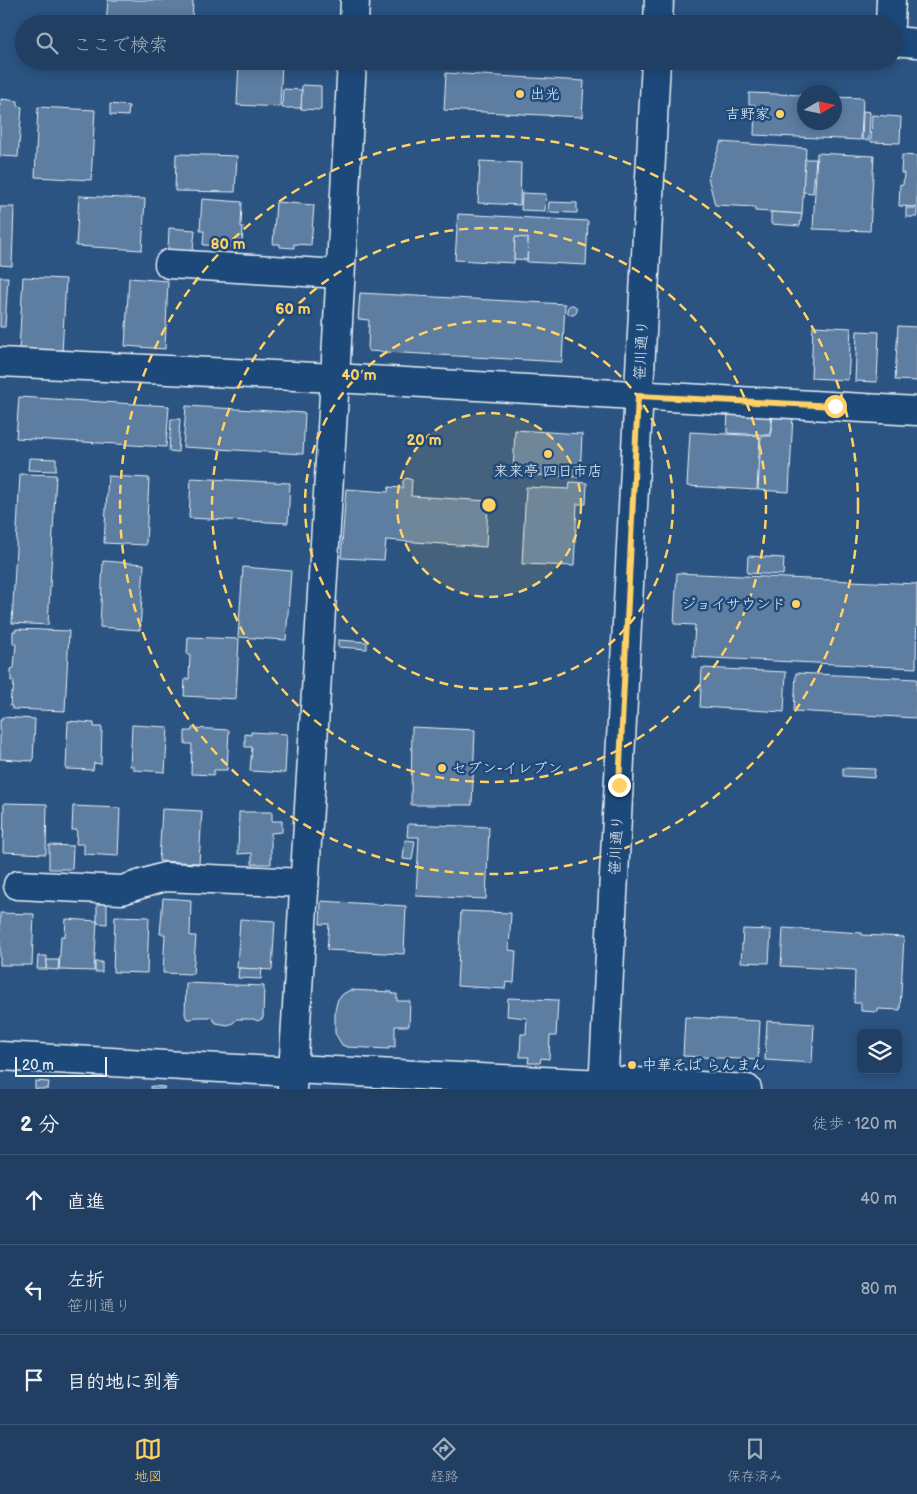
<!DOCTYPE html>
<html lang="ja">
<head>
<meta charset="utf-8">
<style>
  :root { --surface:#203f62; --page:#2d4a6b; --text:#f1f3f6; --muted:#a2afbe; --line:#3d5877; --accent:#ffd166 }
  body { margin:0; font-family:"Balsamiq Sans","Klee One",sans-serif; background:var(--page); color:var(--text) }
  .controls { position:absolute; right:15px; bottom:15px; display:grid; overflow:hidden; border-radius:8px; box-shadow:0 2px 12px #0003 }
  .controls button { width:45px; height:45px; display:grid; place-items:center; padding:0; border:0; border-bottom:1px solid var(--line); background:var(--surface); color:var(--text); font:25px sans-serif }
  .compass { position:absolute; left:797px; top:85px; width:45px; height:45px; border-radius:50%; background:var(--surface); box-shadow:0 2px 12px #0003; rotate:81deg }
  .scale { position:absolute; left:15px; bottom:12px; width:92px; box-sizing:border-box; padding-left:5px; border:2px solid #e8f1f8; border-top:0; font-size:14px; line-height:18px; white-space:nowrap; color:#e8f1f8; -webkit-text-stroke:4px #1f4a7a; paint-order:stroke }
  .stop { position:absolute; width:15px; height:15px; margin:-11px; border:4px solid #ffd166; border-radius:50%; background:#fff }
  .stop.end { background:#ffd166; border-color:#fff; box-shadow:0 1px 5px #0008 }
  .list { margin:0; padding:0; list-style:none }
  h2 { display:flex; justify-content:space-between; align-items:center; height:65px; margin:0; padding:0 20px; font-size:21px }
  h2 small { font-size:16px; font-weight:400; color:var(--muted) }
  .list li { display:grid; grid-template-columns:32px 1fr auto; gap:15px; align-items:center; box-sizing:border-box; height:90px; padding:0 20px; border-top:1px solid var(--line) }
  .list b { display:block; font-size:19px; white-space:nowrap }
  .list p { margin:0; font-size:16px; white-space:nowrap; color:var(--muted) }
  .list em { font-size:16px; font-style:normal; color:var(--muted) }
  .icon { flex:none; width:28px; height:28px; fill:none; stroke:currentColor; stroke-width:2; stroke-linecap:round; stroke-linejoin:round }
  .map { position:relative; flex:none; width:917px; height:1089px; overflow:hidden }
  .search { position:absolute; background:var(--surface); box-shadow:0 2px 12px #0003; left:15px; right:15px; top:15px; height:55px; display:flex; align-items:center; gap:12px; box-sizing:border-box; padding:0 18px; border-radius:28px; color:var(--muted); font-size:19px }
  .sheet { height:335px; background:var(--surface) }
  nav { display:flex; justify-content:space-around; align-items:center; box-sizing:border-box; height:70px; border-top:1px solid var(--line); background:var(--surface); font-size:14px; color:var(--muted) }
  nav a { display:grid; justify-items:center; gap:2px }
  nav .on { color:var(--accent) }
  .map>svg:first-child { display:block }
  .building { fill:#5d7da1; stroke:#e8f1f8 }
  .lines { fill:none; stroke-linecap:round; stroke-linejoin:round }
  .minor-casing { stroke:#e8f1f8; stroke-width:31 }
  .minor { stroke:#1f4a7a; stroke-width:28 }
  .route { stroke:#ffd166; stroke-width:6 }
  .ring { fill:none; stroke:#ffd166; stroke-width:2.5; stroke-dasharray:9 6 }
  .poi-dot { fill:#ffd166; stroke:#1f4a7a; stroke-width:2 }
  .labels { text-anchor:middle; stroke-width:5; stroke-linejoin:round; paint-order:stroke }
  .poi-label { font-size:15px; fill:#e8f1f8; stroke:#1f4a7a; text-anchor:start }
  .street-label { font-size:15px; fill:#e8f1f8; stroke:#1f4a7a }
  .centre { fill:#ffd166; stroke:#1f4a7a; stroke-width:2.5 }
  .ring-label { font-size:15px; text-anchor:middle; font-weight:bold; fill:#ffd166; stroke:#1f4a7a; stroke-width:5; stroke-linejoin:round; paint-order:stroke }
</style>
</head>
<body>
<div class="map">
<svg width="917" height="1089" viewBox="0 0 917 1089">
  <rect width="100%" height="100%" fill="#2b5482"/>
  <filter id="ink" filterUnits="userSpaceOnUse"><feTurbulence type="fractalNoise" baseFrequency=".02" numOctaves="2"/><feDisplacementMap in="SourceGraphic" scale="10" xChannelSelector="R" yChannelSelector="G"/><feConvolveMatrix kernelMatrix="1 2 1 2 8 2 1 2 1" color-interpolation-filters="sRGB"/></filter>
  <g filter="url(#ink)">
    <g class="building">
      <path d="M 108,0 L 193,0 L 192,24 L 106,24 Z"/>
      <path d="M 239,61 L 282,61 L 280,107 L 237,105 Z"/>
      <path d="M 446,73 L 584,81 L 582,117 L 444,110 Z"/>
      <path d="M 302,85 L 321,86 L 321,110 L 301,109 Z"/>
      <path d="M 283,89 L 302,90 L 301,108 L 282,108 Z"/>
      <path d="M 749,93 L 804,95 L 804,122 L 834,122 L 834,97 L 863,98 L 861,140 L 754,135 L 755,105 L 749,104 Z"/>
      <path d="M 1,99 L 18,101 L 18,106 L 22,107 L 18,157 L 0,156 L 0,105 L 1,105 Z"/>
      <path d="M 110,104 L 129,106 L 128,116 L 110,115 Z"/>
      <path d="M 38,107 L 95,110 L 91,180 L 35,177 Z"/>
      <path d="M 863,111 L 870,112 L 869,140 L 862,140 Z"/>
      <path d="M 872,115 L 901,117 L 900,143 L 871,142 Z"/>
      <path d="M 721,142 L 806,148 L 802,214 L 755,211 L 755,207 L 715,205 L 708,177 Z"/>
      <path d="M 817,153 L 874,156 L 870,231 L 813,229 Z"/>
      <path d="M 176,154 L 237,156 L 235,192 L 175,191 Z"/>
      <path d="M 902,155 L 917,156 L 917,207 L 899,206 L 900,184 L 903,185 L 904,173 L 901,173 Z"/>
      <path d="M 805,159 L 816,159 L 813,193 L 803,192 Z"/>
      <path d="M 480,161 L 521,163 L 520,205 L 478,203 Z"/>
      <path d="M 522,193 L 546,194 L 545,211 L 521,210 Z"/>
      <path d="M 79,196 L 145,199 L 142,250 L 76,246 Z"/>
      <path d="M 202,199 L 242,202 L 241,227 L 243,227 L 242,247 L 203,245 L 204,231 L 200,231 Z"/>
      <path d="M 276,202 L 314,205 L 311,245 L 294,244 L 294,248 L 280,247 L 280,244 L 273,244 Z"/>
      <path d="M 549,202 L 577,203 L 577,213 L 548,212 Z"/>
      <path d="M 0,207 L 14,207 L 12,266 L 0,265 Z"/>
      <rect x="906" y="208" width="11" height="9"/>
      <path d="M 771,212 L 802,214 L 800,226 L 771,224 Z"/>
      <path d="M 458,214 L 588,221 L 586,265 L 527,262 L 528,238 L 515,237 L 514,263 L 455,260 Z"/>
      <path d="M 169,228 L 195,230 L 193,251 L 168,250 Z"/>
      <path d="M 515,237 L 528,238 L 527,260 L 514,259 Z"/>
      <path d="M 0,277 L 8,277 L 5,327 L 0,327 Z"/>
      <path d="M 23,277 L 66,279 L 62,353 L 19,351 Z"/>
      <path d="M 129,278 L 168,281 L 165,349 L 125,346 Z"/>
      <path d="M 360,293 L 565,304 L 562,362 L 368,351 L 369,320 L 358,319 Z"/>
      <circle cx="572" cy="310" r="5"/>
      <path d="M 813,326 L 851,328 L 848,380 L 811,378 Z"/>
      <path d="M 898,326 L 917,327 L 917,381 L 895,380 Z"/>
      <path d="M 857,331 L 879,332 L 877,382 L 855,381 Z"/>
      <path d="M 19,397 L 169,406 L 166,447 L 16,438 Z"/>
      <path d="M 186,406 L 305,413 L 303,454 L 183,447 Z"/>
      <path d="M 728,410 L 772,413 L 770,435 L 727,433 Z"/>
      <path d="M 773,414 L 793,415 L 789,492 L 758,490 L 761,436 L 771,436 Z"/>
      <path d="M 171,419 L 180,419 L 178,452 L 169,451 Z"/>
      <path d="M 515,430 L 582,434 L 580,477 L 513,474 Z"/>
      <path d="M 690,432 L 760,436 L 757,490 L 687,486 Z"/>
      <path d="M 29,458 L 56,459 L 56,471 L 28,470 Z"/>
      <path d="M 20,474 L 56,475 L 48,625 L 12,623 Z"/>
      <path d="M 108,476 L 149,478 L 146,545 L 104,543 Z"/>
      <path d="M 191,478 L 290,483 L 288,523 L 189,518 Z"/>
      <path d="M 406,478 L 412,480 L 411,496 L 488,501 L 486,547 L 386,540 L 384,560 L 341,558 L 346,489 L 388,492 L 389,487 L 403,488 L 403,481 Z"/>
      <path d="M 570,482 L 587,483 L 586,504 L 577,504 L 574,566 L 522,564 L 526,487 L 569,489 Z"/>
      <path d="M 748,556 L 784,558 L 783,575 L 747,573 Z"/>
      <path d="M 103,561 L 144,564 L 140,630 L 100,627 Z"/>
      <path d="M 243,567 L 291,571 L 286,640 L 238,637 Z"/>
      <path d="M 677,573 L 917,584 L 916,668 L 693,657 L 695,625 L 674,624 Z"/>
      <path d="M 16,629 L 69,631 L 65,711 L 12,709 L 12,706 L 10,706 L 11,693 L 13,693 L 14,681 L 11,681 L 11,669 L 14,668 L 16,644 L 13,644 L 13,631 L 16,631 Z"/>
      <path d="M 188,637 L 239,639 L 236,699 L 184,696 L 185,679 L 189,679 L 190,655 L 187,655 Z"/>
      <path d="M 338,640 L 367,642 L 367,649 L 338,647 Z"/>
      <path d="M 702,668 L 786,672 L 784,712 L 700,707 Z"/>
      <path d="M 796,673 L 917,679 L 916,718 L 794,711 Z"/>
      <path d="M 2,717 L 35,719 L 33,761 L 0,759 L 0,720 L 2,720 Z"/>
      <path d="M 68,721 L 94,723 L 94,727 L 102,727 L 101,764 L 94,763 L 93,770 L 66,769 Z"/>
      <path d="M 132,725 L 168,727 L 165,772 L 134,770 L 134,766 L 130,766 Z"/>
      <path d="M 412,727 L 475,730 L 472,805 L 411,805 Z"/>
      <path d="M 192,728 L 229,730 L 227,770 L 214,770 L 214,775 L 191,774 L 192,744 L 185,744 L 185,731 L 192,731 Z"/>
      <path d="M 251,732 L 287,734 L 285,773 L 250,771 L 252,747 L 245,747 L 245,734 L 251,735 Z"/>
      <path d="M 843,768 L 875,769 L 874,778 L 843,776 Z"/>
      <path d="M 4,803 L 47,804 L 46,854 L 3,852 Z"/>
      <path d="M 73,806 L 120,808 L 118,856 L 84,854 L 84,844 L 76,844 L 77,830 L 72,830 Z"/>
      <path d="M 162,809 L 202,811 L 199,863 L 159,861 Z"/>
      <path d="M 239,812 L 272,812 L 272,821 L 282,821 L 282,832 L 271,833 L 271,864 L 252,864 L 252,853 L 238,854 Z"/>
      <path d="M 408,824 L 489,827 L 486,899 L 416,896 L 419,837 L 407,837 Z"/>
      <path d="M 405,840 L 415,841 L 412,860 L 403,859 Z"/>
      <path d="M 49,845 L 73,846 L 72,869 L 49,869 Z"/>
      <path d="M 163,898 L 191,900 L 190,936 L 196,936 L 193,974 L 163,973 L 165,934 L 160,934 Z"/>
      <path d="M 97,901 L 107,902 L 107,924 L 97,923 Z"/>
      <path d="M 321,901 L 406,906 L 404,954 L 327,950 L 329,924 L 320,924 Z"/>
      <path d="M 461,911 L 511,913 L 509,950 L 516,951 L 514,983 L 506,982 L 505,989 L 457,986 Z"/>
      <path d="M 0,913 L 34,914 L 32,965 L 0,965 Z"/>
      <path d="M 115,916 L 149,917 L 147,973 L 113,972 Z"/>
      <path d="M 66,919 L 97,921 L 94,971 L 59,970 L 61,936 L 65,936 Z"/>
      <path d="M 240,919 L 275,921 L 272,970 L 237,968 Z"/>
      <path d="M 783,928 L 862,933 L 862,935 L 904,937 L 900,1010 L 878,1009 L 878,1012 L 861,1011 L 861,1003 L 854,1003 L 855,970 L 781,966 Z"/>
      <path d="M 743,929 L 771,930 L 769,963 L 741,962 Z"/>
      <path d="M 38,956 L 47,956 L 46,969 L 37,969 Z"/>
      <path d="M 47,960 L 59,960 L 58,970 L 46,969 Z"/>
      <rect x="95" y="962" width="7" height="10"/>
      <path d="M 239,968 L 262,969 L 261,979 L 238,978 Z"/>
      <path d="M 186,983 L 264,986 L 263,1018 L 258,1021 L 253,1019 L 237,1019 L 233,1023 L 228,1025 L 216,1023 L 211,1017 L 194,1017 L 192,1019 L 187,1019 L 185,1014 Z"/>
      <path d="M 350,990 L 392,992 L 392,994 L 397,994 L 397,1001 L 410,1001 L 409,1026 L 395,1026 L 395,1047 L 389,1046 L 389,1049 L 347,1047 L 342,1045 L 335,1033 L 335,1010 L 338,999 L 343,994 Z"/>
      <path d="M 508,998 L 558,1000 L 556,1036 L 550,1036 L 549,1059 L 541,1058 L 540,1063 L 528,1063 L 529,1057 L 520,1057 L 521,1034 L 526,1034 L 527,1018 L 507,1016 Z"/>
      <path d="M 685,1017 L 760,1021 L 758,1060 L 683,1056 Z"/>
      <path d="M 767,1021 L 814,1024 L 812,1063 L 765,1060 Z"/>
      <path d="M 35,1081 L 49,1082 L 48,1089 L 35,1089 Z"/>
      <path d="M 151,1086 L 165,1087 L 164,1089 L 151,1089 Z"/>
    </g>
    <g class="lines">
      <defs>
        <g id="minor">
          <path d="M 354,24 L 355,0"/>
          <path d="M 658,24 L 659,0"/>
          <path d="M 890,24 L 891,0"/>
          <path d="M 893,41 L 917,43"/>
          <path d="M 169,264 L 340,274"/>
          <path d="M 0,362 L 335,378 L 917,411"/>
          <path d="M 18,885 L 122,890 L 164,877 L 304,883"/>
          <path d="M 0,1056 L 293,1072"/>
          <path d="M 293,1069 L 603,1084"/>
          <path d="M 604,1080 L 747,1089"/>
          <path d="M 292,1089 L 335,378 L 352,61"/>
          <path d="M 603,1089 L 656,61"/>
        </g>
      </defs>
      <use href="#minor" class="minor-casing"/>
      <use href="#minor" class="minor"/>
    </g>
  </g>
  <g class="lines" filter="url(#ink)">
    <path class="route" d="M 619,785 L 638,396 L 835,406"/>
  </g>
  <circle cx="489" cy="505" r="92" fill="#ffd166" fill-opacity=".12"/>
  <g class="ring">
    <circle cx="489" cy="505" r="92"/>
    <circle cx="489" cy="505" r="184"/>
    <circle cx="489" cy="505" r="277"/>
    <circle cx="489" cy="505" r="369"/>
  </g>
  <g class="poi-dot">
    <circle cx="520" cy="94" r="5"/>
    <circle cx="780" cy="114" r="5"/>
    <circle cx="548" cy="454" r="5"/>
    <circle cx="796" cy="604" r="5"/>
    <circle cx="442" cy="768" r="5"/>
    <circle cx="632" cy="1065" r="5"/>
  </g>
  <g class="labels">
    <g class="poi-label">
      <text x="530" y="99">出光</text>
      <text x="770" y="119" text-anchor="end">吉野家</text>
      <text x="548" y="476" text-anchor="middle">来来亭 四日市店</text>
      <text x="786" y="609" text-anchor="end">ジョイサウンド</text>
      <text x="452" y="773">セブン-イレブン</text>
      <text x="642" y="1070">中華そば らんまん</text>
    </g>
    <g class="street-label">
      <text transform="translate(641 350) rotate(-87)" y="5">笹川通り</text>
      <text transform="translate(616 845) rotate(-87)" y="5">笹川通り</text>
    </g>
  </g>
  <circle cx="489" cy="505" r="8" class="centre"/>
  <g class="ring-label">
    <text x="228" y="249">80 m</text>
    <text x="293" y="314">60 m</text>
    <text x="359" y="380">40 m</text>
    <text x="424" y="445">20 m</text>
  </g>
</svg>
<div class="controls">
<button><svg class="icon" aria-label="layers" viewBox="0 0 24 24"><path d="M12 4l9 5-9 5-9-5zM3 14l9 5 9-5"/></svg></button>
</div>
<svg class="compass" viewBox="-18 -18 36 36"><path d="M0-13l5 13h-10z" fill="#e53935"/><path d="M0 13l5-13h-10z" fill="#a2afbe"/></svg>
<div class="scale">20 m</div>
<div class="stop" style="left:835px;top:406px"></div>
<div class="stop end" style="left:619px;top:785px"></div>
<div class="search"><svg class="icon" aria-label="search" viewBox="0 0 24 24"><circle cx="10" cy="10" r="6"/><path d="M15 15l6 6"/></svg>ここで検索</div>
</div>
<section class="sheet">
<h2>2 分<small>徒歩 · 120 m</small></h2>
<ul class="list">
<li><svg class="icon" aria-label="ahead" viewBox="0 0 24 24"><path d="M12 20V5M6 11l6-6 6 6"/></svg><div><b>直進</b></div><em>40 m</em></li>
<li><svg class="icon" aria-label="left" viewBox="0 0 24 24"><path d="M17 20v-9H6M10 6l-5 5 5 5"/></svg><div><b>左折</b><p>笹川通り</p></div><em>80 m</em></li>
<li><svg class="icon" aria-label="arrive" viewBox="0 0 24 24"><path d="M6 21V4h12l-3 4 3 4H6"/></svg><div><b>目的地に到着</b></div></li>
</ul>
</section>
<nav>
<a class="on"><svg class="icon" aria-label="map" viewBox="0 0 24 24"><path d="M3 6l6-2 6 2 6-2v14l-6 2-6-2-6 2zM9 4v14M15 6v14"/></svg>地図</a>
<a><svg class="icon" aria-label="directions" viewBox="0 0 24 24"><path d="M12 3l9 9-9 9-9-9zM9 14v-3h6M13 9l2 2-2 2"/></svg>経路</a>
<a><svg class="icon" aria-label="saved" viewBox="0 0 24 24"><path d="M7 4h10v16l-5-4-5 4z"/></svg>保存済み</a>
</nav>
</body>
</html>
